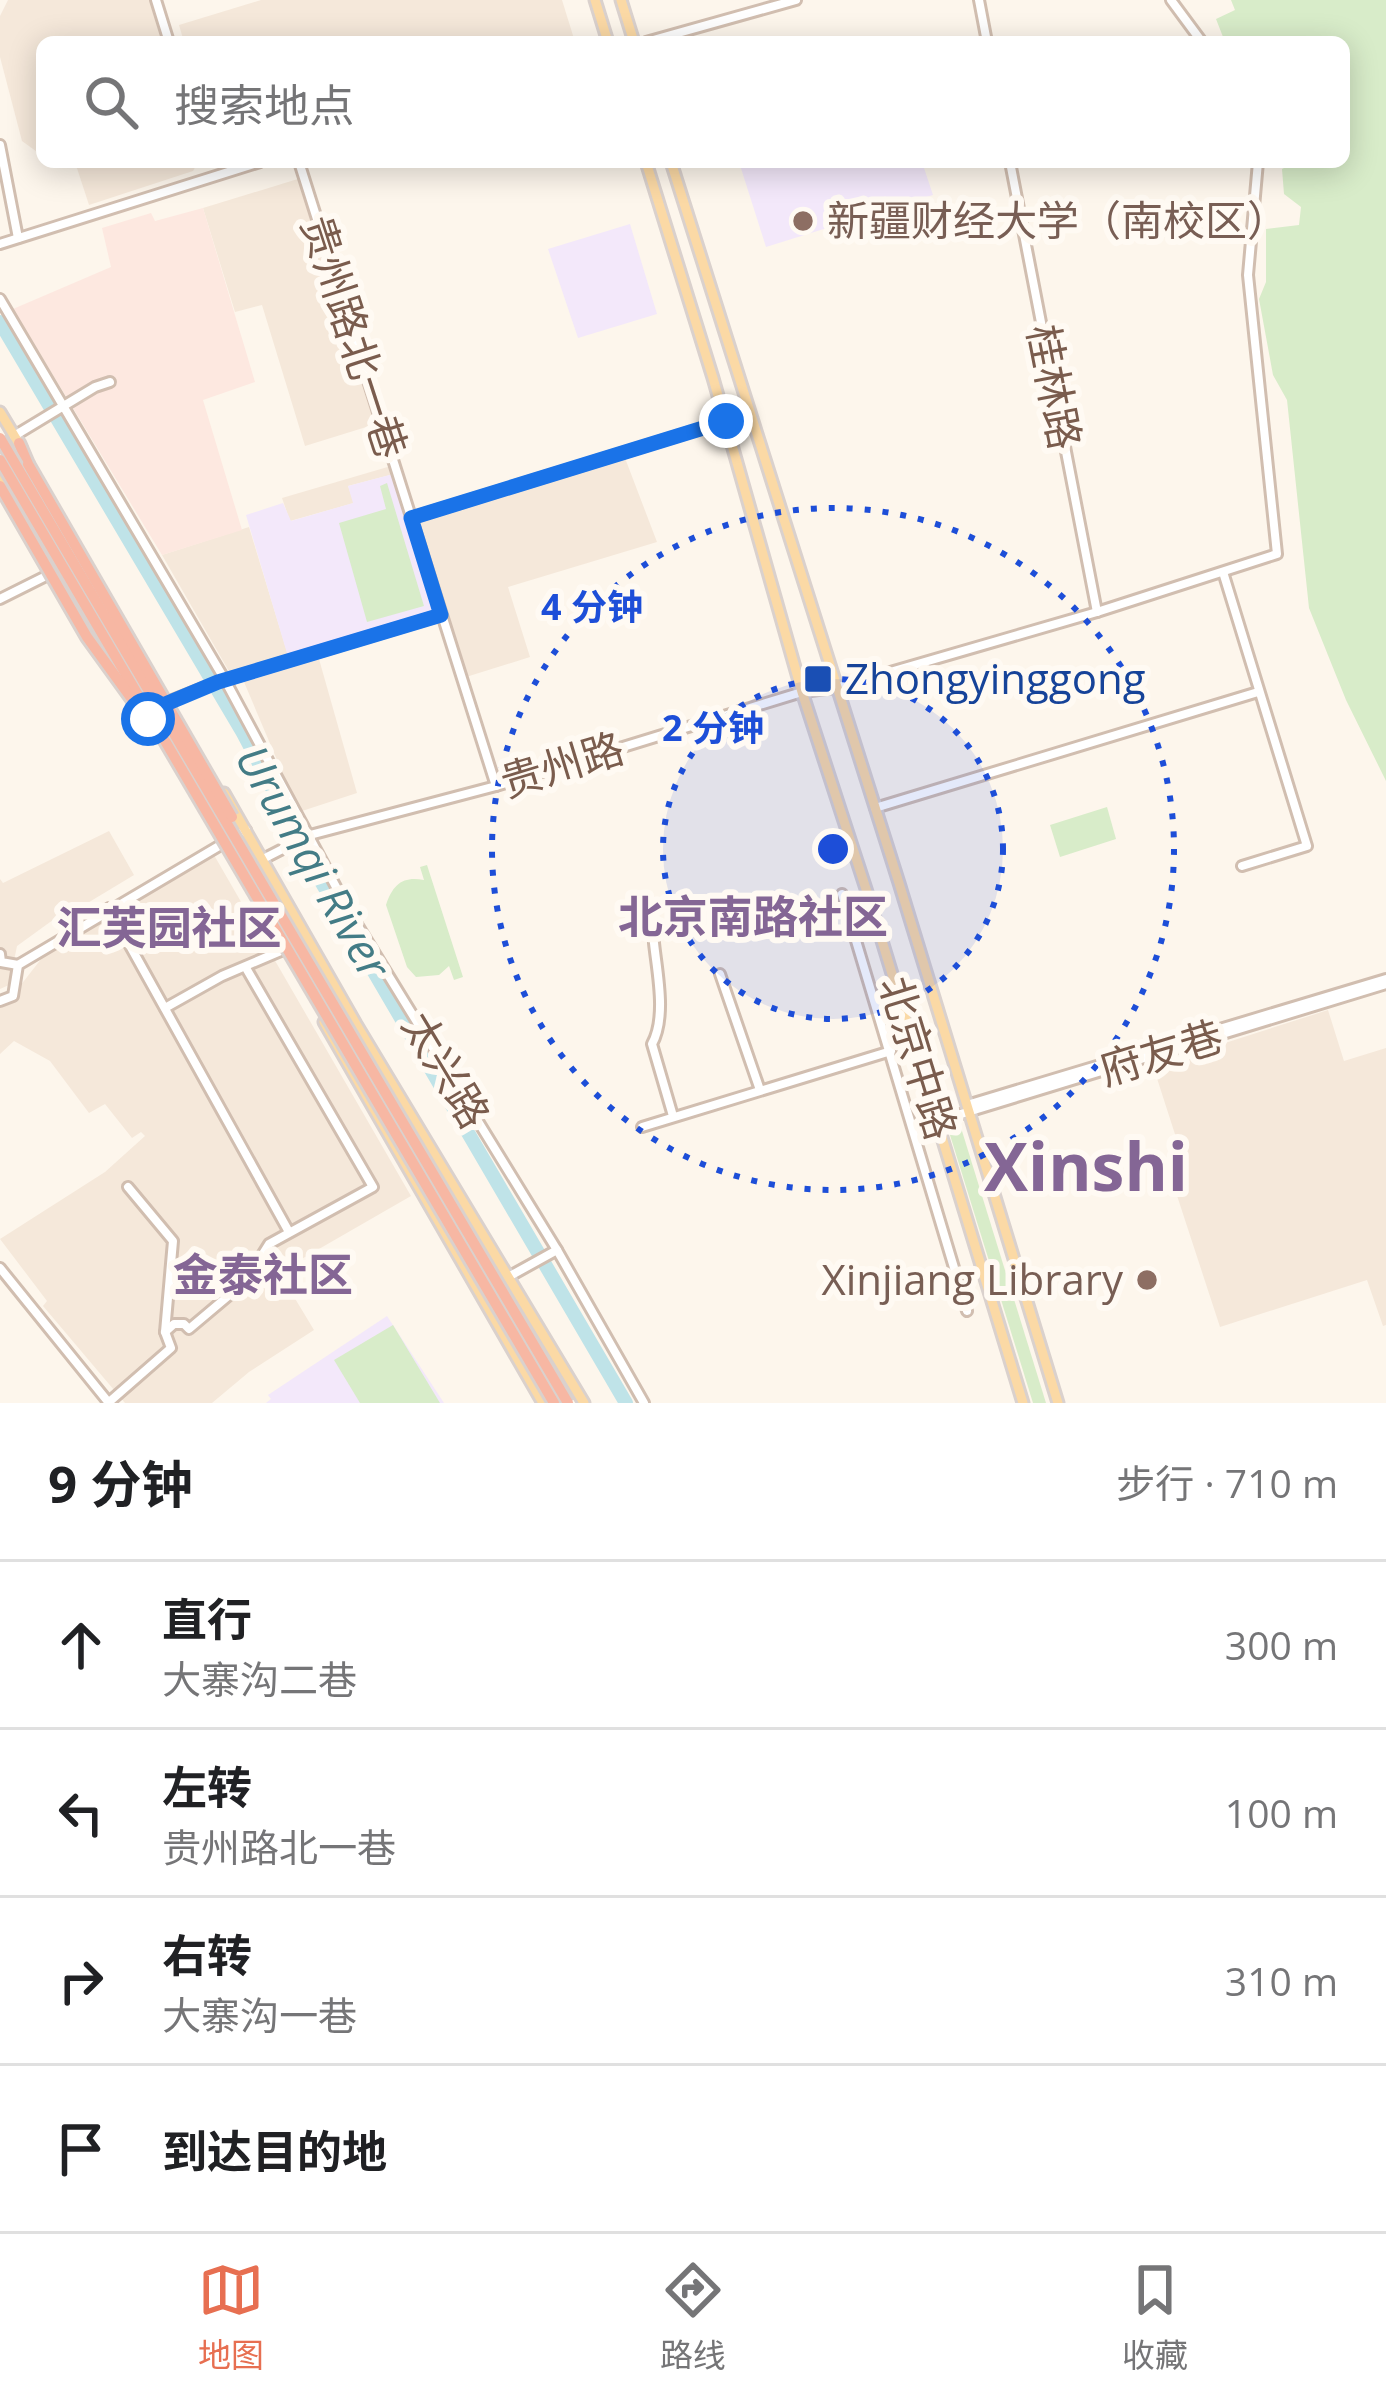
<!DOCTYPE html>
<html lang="zh">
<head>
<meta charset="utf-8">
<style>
  :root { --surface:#fff; --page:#f6f6f6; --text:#202124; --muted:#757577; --line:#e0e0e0; --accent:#e76f51 }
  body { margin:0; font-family:"Open Sans","Noto Sans SC",sans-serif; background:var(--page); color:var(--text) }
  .stop { position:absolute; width:36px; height:36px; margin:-27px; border:9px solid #1a73e8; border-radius:50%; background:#fff }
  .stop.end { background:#1a73e8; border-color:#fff; box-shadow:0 3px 12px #0008 }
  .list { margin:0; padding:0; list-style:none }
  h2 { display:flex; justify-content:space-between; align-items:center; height:156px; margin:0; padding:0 48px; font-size:51px }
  h2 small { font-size:39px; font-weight:400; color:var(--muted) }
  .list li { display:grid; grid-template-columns:78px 1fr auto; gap:36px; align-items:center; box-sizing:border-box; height:168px; padding:0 48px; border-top:3px solid var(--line) }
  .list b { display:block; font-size:45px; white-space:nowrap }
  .list p { margin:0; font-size:39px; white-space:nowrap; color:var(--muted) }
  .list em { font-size:39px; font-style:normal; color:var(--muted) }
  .icon { flex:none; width:66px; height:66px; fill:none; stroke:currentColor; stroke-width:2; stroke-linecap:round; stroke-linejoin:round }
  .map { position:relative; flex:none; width:1386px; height:1403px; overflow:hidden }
  .search { position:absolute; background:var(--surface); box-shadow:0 6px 30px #0003; left:36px; right:36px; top:36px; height:132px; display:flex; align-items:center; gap:30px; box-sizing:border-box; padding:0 42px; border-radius:18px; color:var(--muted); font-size:45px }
  .sheet { height:828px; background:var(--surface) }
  nav { display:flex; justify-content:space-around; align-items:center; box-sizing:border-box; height:168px; border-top:3px solid var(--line); background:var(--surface); font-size:33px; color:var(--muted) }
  nav a { display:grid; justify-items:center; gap:6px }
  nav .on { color:var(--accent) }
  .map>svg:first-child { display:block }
  .residential { fill:#f5e8da }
  .commercial { fill:#fde8e0 }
  .education { fill:#f3e8fa }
  .green { fill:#d8ecc9 }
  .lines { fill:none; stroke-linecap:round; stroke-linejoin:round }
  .river { stroke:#bfe3e8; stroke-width:14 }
  .minor-casing { stroke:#d1beb0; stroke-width:14 }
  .major-casing { stroke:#dad1cd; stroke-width:15 }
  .highway-casing { stroke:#dad1cd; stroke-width:16 }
  .minor { stroke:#fff; stroke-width:8 }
  .major { stroke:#fbd9a5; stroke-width:9 }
  .highway { stroke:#f7b7a3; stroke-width:10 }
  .highway-bridge-casing { stroke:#dad1cd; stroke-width:16; stroke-linecap:butt }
  .highway-bridge { stroke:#f7b7a3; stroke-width:10 }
  .route { stroke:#1a73e8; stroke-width:15 }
  .ring { fill:none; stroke:#1d4ed8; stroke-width:6; stroke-dasharray:6 12 }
  .education-dot { fill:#8d6e63; stroke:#fffaf3; stroke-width:4.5 }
  .transit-dot { fill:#1a4fb4; stroke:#fffaf3; stroke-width:4.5 }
  .labels { text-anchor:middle; stroke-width:12; stroke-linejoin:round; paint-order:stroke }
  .education-label { font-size:42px; fill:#785e54; stroke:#fffaf3; text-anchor:start }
  .street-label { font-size:42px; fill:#7a5c4d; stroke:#fffaf3 }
  .transit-label { font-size:42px; fill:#164399; stroke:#fffaf3; text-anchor:start }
  .water-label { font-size:45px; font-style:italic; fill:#437c86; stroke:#fffaf3 }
  .neighbourhood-label { font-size:45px; font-weight:bold; fill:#846695; stroke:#fffaf3 }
  .town-label { font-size:66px; font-weight:bold; fill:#846695; stroke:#fffaf3 }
  .centre { fill:#1d4ed8; stroke:#fffaf3; stroke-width:6 }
  .ring-label { font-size:36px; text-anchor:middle; font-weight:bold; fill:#1d4ed8; stroke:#fffaf3; stroke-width:12; stroke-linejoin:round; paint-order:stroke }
</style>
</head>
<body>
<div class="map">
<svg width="1386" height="1403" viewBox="0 0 1386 1403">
  <rect width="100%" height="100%" fill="#fdf6ec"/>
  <g class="residential">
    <path d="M 8,0 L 152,0 L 165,42 L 42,42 L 40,154 L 22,141 L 0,57 L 0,16 Z"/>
    <path d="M 261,0 L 562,0 L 575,42 L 184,42 L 179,25 Z"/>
    <path d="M 75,162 L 198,162 L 193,171 L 89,205 Z"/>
    <path d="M 301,178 L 376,424 L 305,446 L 262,305 L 235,312 L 203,208 Z"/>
    <path d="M 625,458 L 657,542 L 508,587 L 530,657 L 466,677 L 418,521 Z"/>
    <path d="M 391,466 L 394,474 L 348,486 L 354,503 L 290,521 L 282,498 Z"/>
    <path d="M 249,527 L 288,655 L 230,673 L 162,555 Z"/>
    <path d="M 319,659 L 357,793 L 299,812 L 244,682 Z"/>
    <path d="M 109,831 L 134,875 L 71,913 L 57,917 L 17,946 L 9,985 L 0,989 L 0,879 L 3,883 Z"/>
    <path d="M 214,855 L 411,1196 L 279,1272 L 314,1330 L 249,1372 L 212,1403 L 125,1403 L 43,1306 L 47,1301 L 0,1239 L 105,1172 L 145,1136 L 141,1132 L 132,1138 L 105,1104 L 89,1113 L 50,1061 L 14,1041 L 0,1054 L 0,1002 L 13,995 L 45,954 Z"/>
    <path d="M 1328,1010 L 1344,1061 L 1386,1048 L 1386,1325 L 1383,1326 L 1367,1280 L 1220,1327 L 1166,1162 L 1182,1156 L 1153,1066 Z"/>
  </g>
  <path class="commercial" d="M 203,208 L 255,382 L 203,400 L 242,530 L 162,555 L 13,309 L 111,267 L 102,228 L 151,213 L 155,221 Z"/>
  <g class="education">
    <path d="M 739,162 L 922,162 L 933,195 L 766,247 Z"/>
    <path d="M 630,224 L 657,314 L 578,338 L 548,249 Z"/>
    <path d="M 397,473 L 441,615 L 289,660 L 246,515 L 283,503 L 291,521 L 353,503 L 348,486 Z"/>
    <path d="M 387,1316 L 444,1403 L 266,1403 L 271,1399 L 268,1395 Z"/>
  </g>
  <g class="green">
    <path d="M 1231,0 L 1386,0 L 1386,781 L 1346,700 L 1309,608 L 1287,400 L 1273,375 L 1259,299 L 1266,282 L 1266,229 L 1299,225 L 1301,207 L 1284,194 L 1282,169 L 1296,162 L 1344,162 L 1344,42 L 1225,42 L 1216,19 L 1235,10 Z"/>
    <path d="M 387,483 L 424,606 L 367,622 L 339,523 L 386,509 L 380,486 Z"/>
    <path d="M 1107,807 L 1116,839 L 1060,857 L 1050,825 Z"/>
    <path d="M 427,865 L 463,977 L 454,980 L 449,966 L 439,975 L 416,977 L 407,967 L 386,905 C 393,884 403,876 424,880 L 420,867 Z"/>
    <path d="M 958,1118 L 1046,1403 L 1033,1403 L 946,1122 Z"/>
    <path d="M 393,1325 L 440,1403 L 360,1403 L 334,1360 Z"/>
  </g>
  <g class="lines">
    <path class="river" d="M 0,322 L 243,733 L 322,883 L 626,1403"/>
    <defs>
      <g id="minor">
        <path d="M 156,0 L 169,42"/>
        <path d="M 979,0 L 987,42"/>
        <path d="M 1171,0 L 1202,42"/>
        <path d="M 646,42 L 796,0"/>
        <path d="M 0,145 L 18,238"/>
        <path d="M 299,162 L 496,786"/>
        <path d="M 1010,162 L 1097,612"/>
        <path d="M 0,244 L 260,162"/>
        <path d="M 0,299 L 225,680 L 350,913 L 557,1250 L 644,1403"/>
        <path d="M 14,436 L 95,387 L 110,382"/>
        <path d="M 411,518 L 726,421"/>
        <path d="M 1223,572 L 1307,846 L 1242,866"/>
        <path d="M 0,599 L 52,573"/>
        <path d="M 162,704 L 218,682 L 441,615"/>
        <path d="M 875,808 L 1258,692"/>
        <path d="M 261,860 L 310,835 L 496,786 L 802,692 L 835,688 L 1097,612 L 1277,554 L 1248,275 L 1258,162"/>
        <path d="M 842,894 L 967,1311"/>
        <path d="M 109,908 L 289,1232"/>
        <path d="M 654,943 C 657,972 667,1017 652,1044 L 673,1116"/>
        <path d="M 0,954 L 1,962 L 18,965"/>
        <path d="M 720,974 L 760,1090"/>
        <path d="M 0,1001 L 13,996 L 18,965 L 246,830"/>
        <path d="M 165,1008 L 222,976 L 283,950"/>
        <path d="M 967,1105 L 1386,979"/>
        <path d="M 936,1118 L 961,1114 L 1386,984"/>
        <path d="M 642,1127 L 891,1051"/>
        <path d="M 0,1268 L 109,1403"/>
        <path d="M 510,1276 L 557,1250"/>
        <path d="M 165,1332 L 174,1324 L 184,1324 L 189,1329 L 246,1281 L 269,1244 L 373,1187 L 246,968"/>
        <path d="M 108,1403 L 171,1348 L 165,1332 L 173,1241 L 128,1187"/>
      </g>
      <g id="major">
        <path d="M 595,0 L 608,42"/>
        <path d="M 621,0 L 634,42"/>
        <path d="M 646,162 L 713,378 L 802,692 L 868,895 L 1023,1403"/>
        <path d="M 671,162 L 899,883 L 1058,1403"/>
        <path d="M 0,412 L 21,447"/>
        <path d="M 0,474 L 115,667"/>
        <path d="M 224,793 L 356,1024 L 584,1403"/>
        <path d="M 324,1022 L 543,1403"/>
      </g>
      <path id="highway" d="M 19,443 L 28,464"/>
    </defs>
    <use href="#minor" class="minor-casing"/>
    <use href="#major" class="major-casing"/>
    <use href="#highway" class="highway-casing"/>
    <use href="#minor" class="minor"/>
    <use href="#major" class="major"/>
    <use href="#highway" class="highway"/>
    <defs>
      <g id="highway-bridge">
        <path d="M 0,438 L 568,1403"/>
        <path d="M 0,460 L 554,1403"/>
        <path d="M 28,464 L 232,817"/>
        <path d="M 0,486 L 87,637 L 145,717"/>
      </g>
    </defs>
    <use href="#highway-bridge" class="highway-bridge-casing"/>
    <use href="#highway-bridge" class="highway-bridge"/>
  </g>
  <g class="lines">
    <path class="route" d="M 148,719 L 144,713 L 218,682 L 441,615 L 411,518 L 726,421"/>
  </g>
  <circle cx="833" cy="849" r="170" fill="#1d4ed8" fill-opacity=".12"/>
  <g class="ring">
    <circle cx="833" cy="849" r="170"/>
    <circle cx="833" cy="849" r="341"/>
  </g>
  <g class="education-dot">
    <circle cx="803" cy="221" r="12"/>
    <circle cx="1147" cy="1280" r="12"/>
  </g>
  <rect class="transit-dot" x="803" y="664" width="30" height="30" rx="6"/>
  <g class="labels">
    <g class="education-label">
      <text x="827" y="236">新疆财经大学（南校区）</text>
      <text x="1123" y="1295" text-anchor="end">Xinjiang Library</text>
    </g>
    <g class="street-label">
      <text transform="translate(354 337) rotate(72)" y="15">贵州路北一巷</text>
      <text transform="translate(1054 387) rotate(79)" y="15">桂林路</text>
      <text transform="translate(562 765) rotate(-17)" y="15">贵州路</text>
      <text transform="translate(1161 1053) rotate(-17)" y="15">府友巷</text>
      <text transform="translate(918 1058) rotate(73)" y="15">北京中路</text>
      <text transform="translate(446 1070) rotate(59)" y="15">太兴路</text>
    </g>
    <g class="transit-label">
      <text x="845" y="694">Zhongyinggong</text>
    </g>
    <g class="water-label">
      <text transform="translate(313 862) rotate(60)" y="16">Urumqi River</text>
    </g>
    <g class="neighbourhood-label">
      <text x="753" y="933">北京南路社区</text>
      <text x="169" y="944">汇芙园社区</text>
      <text x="263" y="1291">金泰社区</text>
    </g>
    <g class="town-label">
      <text x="1086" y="1191">Xinshi</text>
    </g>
  </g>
  <circle cx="833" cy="849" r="18" class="centre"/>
  <g class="ring-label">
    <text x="592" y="620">4 分钟</text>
    <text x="713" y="741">2 分钟</text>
  </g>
</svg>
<div class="stop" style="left:148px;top:719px"></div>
<div class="stop end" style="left:726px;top:421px"></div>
<div class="search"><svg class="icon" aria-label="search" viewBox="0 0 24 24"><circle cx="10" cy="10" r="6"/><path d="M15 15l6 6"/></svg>搜索地点</div>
</div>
<section class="sheet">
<h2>9 分钟<small>步行 · 710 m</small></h2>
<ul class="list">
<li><svg class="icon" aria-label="ahead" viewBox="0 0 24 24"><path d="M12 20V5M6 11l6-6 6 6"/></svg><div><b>直行</b><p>大寨沟二巷</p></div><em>300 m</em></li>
<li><svg class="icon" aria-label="left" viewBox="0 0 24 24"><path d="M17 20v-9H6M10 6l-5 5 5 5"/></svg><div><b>左转</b><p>贵州路北一巷</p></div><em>100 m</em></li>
<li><svg class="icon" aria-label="right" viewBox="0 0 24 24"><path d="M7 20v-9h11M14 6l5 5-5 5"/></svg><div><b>右转</b><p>大寨沟一巷</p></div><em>310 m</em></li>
<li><svg class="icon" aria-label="arrive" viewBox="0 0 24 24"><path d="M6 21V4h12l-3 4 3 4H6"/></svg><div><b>到达目的地</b></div></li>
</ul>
</section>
<nav>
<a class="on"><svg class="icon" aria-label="map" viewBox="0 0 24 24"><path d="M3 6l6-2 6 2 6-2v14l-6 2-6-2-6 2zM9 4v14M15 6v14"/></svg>地图</a>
<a><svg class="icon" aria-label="directions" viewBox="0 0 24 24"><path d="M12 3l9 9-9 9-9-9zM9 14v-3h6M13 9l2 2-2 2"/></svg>路线</a>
<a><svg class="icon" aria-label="saved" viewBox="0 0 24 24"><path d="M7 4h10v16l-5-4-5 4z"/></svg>收藏</a>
</nav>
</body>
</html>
